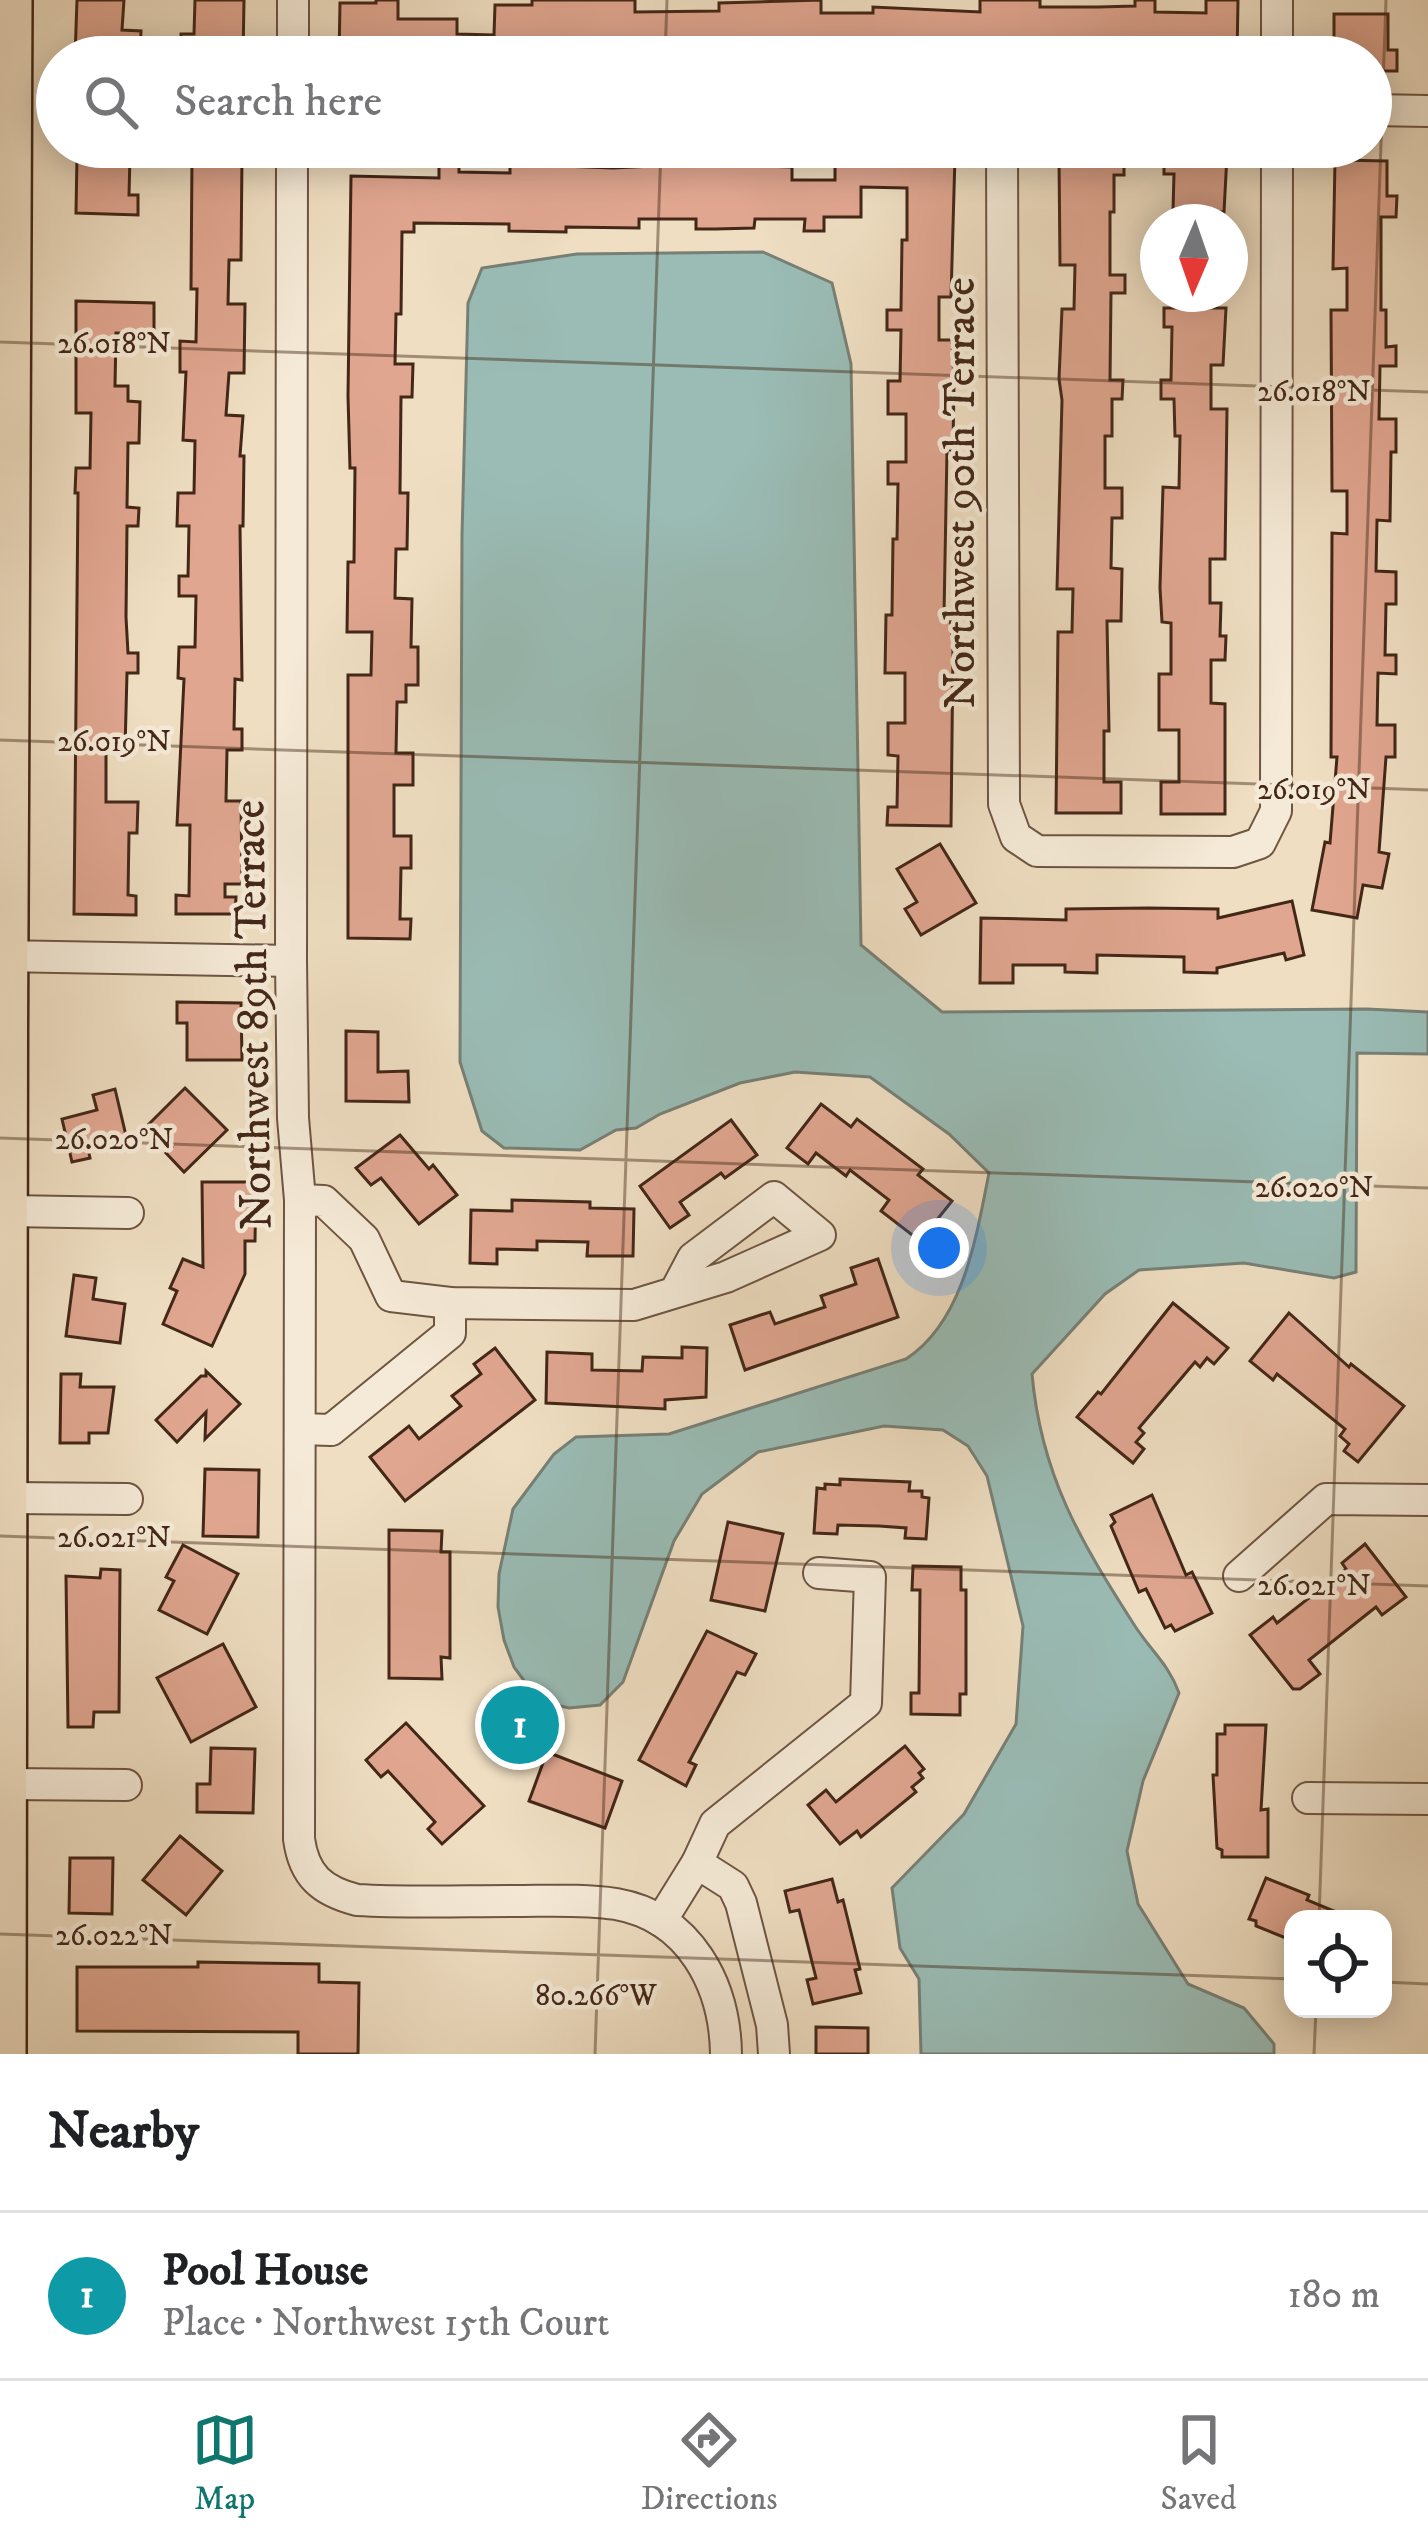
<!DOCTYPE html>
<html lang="en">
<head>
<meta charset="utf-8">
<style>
  :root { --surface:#fff; --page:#f2f2f2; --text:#202124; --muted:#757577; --line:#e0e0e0; --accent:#0f766e }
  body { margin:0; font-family:"IM FELL DW Pica",serif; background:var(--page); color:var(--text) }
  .controls { position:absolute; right:36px; bottom:36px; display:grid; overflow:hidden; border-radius:24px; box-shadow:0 6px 30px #0003 }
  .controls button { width:108px; height:108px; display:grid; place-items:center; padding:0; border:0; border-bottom:3px solid var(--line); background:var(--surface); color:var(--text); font:60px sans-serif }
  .compass { position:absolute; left:1140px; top:204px; width:108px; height:108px; border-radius:50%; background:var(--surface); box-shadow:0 6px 30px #0003; rotate:182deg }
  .you { position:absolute; left:939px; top:1248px; width:42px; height:42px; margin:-30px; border:9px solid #fff; border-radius:50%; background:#1a73e8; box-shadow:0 0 0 18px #1a73e833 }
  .badge { display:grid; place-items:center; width:78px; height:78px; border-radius:50%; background:var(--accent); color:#fff; font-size:39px; font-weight:700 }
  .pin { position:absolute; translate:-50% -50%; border:6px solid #fff; box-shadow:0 3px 12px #0006 }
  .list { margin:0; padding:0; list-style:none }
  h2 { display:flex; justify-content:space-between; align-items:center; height:156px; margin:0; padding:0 48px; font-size:51px }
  h2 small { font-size:39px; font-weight:400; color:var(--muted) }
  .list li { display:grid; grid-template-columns:78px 1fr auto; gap:36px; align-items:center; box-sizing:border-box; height:168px; padding:0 48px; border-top:3px solid var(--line) }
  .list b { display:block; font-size:45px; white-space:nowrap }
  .list p { margin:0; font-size:39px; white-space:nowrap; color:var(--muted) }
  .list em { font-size:39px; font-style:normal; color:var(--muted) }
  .icon { flex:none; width:66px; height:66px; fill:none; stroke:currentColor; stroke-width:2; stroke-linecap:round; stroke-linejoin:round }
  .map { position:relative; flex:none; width:1428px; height:2054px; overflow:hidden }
  .search { position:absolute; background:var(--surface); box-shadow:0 6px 30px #0003; left:36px; right:36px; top:36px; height:132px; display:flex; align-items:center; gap:30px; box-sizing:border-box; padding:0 42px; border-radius:66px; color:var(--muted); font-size:45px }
  .sheet { height:324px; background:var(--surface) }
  nav { display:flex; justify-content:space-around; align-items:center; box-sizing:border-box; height:168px; border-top:3px solid var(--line); background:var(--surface); font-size:33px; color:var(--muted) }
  nav a { display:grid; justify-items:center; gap:6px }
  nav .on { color:var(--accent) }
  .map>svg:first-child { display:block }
  .water { fill:#9abcb5; stroke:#778076; stroke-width:3 }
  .building { fill:#e0a690; stroke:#432717; stroke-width:3 }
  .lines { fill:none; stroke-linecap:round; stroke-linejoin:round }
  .minor-casing { stroke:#6e5542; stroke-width:34 }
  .major-casing { stroke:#432717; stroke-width:44 }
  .minor { stroke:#f5ead7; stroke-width:30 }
  .major { stroke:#efdec2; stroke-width:39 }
  .ticks { fill:none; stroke:#432717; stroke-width:3; stroke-opacity:0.45 }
  .labels { text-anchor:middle; stroke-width:9; stroke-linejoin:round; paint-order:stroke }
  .street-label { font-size:45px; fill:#432717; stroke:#f5ead7 }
  .ticks-label { font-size:30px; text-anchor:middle; fill:#432717; stroke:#f5ead7; stroke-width:9; stroke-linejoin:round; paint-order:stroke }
</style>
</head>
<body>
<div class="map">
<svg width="1428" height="2054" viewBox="0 0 1428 2054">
  <rect width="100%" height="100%" fill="#efdec2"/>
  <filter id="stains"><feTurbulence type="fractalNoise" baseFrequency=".00167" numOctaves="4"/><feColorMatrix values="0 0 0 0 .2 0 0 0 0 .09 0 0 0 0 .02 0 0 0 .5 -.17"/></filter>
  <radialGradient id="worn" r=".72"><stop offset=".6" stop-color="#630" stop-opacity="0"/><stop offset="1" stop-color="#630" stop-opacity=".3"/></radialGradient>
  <path class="water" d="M 763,252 L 832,283 L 851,364 L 861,945 L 942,1012 L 1367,1009 L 1428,1012 L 1428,1054 L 1357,1053 L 1356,1272 L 1334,1278 L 1244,1263 L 1139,1270 L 1105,1294 L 1032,1374 C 1041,1475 1080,1540 1133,1623 C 1149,1649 1169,1664 1179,1693 L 1143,1781 L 1127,1851 L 1138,1904 L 1188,1984 L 1244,2008 L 1274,2044 L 1274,2054 L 921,2054 L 919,1979 L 900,1948 L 892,1888 L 964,1814 L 1016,1724 L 1023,1626 L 987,1476 L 968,1446 L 943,1430 L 884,1426 L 758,1452 L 702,1494 L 674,1541 L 623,1682 L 600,1705 L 569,1708 L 539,1701 L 514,1667 L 504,1640 L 498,1607 L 499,1574 L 513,1509 L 554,1454 L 576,1437 L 669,1434 L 906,1359 C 964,1321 976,1237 989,1173 L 949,1134 L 870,1077 L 795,1072 L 740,1083 L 660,1114 L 636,1128 L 616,1130 L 580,1150 L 504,1148 L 482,1131 L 460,1062 L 462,535 L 468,303 L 482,268 L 577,254 Z"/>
  <g class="building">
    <path d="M 77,0 L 124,0 L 122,30 L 141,31 L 140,57 L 75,57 Z"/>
    <path d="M 195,0 L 244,0 L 243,57 L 180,57 L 181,34 L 194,34 Z"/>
    <path d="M 376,0 L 398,0 L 398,19 L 457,19 L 457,34 L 494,35 L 495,5 L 532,5 L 532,0 L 635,0 L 635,12 L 719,11 L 719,3 L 821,0 L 821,13 L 873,13 L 873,7 L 980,12 L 980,0 L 1040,0 L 1040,7 L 1098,7 L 1135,6 L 1135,0 L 1155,0 L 1155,12 L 1206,13 L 1206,0 L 1238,0 L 1237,57 L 719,57 L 719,44 L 675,44 L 675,57 L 339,57 L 340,3 L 376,3 Z"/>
    <path d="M 1334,14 L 1388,14 L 1388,50 L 1397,50 L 1397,71 L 1371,71 L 1371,57 L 1334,57 Z"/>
    <path d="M 1164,154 L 1227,155 L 1224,212 L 1173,211 L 1174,174 L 1164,174 Z"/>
    <path d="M 77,155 L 130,156 L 129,195 L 138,195 L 138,215 L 76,213 Z"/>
    <path d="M 891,155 L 955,156 L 951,297 L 939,297 L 939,340 L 952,340 L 954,381 L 953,450 L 947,450 L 944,615 L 950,615 L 953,651 L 951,826 L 887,825 L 888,807 L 897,807 L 898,756 L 888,755 L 888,723 L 905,723 L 905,673 L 885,673 L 886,615 L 892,615 L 893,539 L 897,539 L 898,484 L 888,484 L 888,462 L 906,462 L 906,414 L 888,414 L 888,381 L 900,381 L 901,330 L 887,330 L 887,310 L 901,310 L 902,240 L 907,240 L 907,188 L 861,187 L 861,217 L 824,217 L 824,231 L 804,231 L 805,219 L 755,219 L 754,228 L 715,229 L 696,229 L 696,219 L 639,219 L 639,228 L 566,227 L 566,232 L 509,231 L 509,224 L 414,223 L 414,232 L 402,232 L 401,314 L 396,314 L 395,364 L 413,364 L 412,397 L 401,397 L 400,493 L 408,493 L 407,549 L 396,549 L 395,598 L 412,599 L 411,647 L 418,647 L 418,685 L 406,685 L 406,702 L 397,702 L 396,753 L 413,753 L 413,785 L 394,785 L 394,836 L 411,836 L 411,868 L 401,868 L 400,919 L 411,919 L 410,939 L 348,938 L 348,675 L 371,675 L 372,632 L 347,632 L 348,562 L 354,562 L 355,468 L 350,468 L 348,396 L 351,176 L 439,178 L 439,165 L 459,165 L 459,172 L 510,173 L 510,164 L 613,168 L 693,164 L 792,167 L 792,180 L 835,180 L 835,164 L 890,165 Z"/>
    <path d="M 1059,155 L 1124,155 L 1124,175 L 1114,175 L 1114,212 L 1110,212 L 1110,275 L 1125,275 L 1125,293 L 1111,293 L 1110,380 L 1123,380 L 1122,399 L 1112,399 L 1112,436 L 1105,436 L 1105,488 L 1122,488 L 1122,518 L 1112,518 L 1111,568 L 1122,569 L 1121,621 L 1107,621 L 1109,731 L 1104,731 L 1104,782 L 1121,782 L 1121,813 L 1056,813 L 1058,632 L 1072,632 L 1073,589 L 1057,589 L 1062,400 L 1059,379 L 1062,309 L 1074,309 L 1075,265 L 1060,265 Z"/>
    <path d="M 192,156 L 242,156 L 241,260 L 229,260 L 228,304 L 245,304 L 244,373 L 229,373 L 226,415 L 243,416 L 240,456 L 244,456 L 243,526 L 240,526 L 242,680 L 235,679 L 234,729 L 242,729 L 242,750 L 227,750 L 226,801 L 241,801 L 242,884 L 225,884 L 225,897 L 236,897 L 235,914 L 176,914 L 176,895 L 189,896 L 190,825 L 177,825 L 184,679 L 178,678 L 179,647 L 195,647 L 196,596 L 179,596 L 179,576 L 188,576 L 189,526 L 177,526 L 178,493 L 194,493 L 195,441 L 183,440 L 186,372 L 180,372 L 180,341 L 196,342 L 197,289 L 191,289 Z"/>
    <path d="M 1335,160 L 1387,161 L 1387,196 L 1397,196 L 1396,217 L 1381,217 L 1381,310 L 1386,310 L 1386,347 L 1396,346 L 1396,366 L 1380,366 L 1379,419 L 1396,419 L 1396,452 L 1391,452 L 1390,521 L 1377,520 L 1376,571 L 1396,572 L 1396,604 L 1386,604 L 1385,655 L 1396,655 L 1396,674 L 1378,673 L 1377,725 L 1395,725 L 1395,757 L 1386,757 L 1379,852 L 1389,854 L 1382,888 L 1363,885 L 1357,918 L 1312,910 L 1325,842 L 1330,843 L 1337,757 L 1331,757 L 1332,533 L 1347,534 L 1347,491 L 1332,491 L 1331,310 L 1347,310 L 1347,268 L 1333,269 Z"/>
    <path d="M 76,301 L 154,303 L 154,334 L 116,333 L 115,386 L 128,386 L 128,401 L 140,402 L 139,443 L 128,443 L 127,507 L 139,508 L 138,526 L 127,526 L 126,617 L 128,653 L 138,653 L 138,673 L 127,673 L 125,750 L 106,750 L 106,802 L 138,802 L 137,833 L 129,833 L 128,895 L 136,896 L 136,915 L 74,914 L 78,493 L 75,493 L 76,468 L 90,468 L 91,413 L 76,413 Z"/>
    <path d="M 1164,308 L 1226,308 L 1223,365 L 1211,365 L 1211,409 L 1227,409 L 1225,559 L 1210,559 L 1210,603 L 1221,603 L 1220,636 L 1226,636 L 1225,660 L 1211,660 L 1211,703 L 1225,704 L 1225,814 L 1161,814 L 1161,782 L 1179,782 L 1179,730 L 1159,730 L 1159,674 L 1171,674 L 1171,623 L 1162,622 L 1160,588 L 1163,487 L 1179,488 L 1180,436 L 1175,436 L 1174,399 L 1161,399 L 1161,380 L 1171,380 L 1172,327 L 1164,327 Z"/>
    <path d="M 940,844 L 976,903 L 921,935 L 905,909 L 917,902 L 897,869 Z"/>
    <path d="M 1292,901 L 1304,955 L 1286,960 L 1284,953 L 1217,968 L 1217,973 L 1184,972 L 1184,957 L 1097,955 L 1097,973 L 1065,972 L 1065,965 L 1013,965 L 1013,983 L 980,983 L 981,918 L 1066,920 L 1066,909 L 1148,908 L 1218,909 L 1218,918 Z"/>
    <path d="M 177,1002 L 241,1003 L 242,1060 L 187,1060 L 187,1023 L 177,1023 Z"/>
    <path d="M 346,1031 L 378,1032 L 378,1072 L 408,1071 L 409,1102 L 346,1101 Z"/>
    <path d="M 185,1088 L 227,1130 L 184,1172 L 166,1153 L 172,1147 L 149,1124 Z"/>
    <path d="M 115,1089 L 127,1140 L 88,1149 L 90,1158 L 72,1162 L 62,1119 L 97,1110 L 93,1095 Z"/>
    <path d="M 821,1104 L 851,1127 L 857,1119 L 923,1169 L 918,1175 L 952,1201 L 920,1241 L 881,1211 L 889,1200 L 850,1170 L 846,1176 L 816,1153 L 808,1164 L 787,1148 Z"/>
    <path d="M 731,1120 L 757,1155 L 725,1178 L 721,1173 L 680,1202 L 689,1215 L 670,1228 L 640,1186 Z"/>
    <path d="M 400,1135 L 429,1169 L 433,1165 L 457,1195 L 419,1224 L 381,1178 L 371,1185 L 356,1168 Z"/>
    <path d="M 202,1182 L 256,1182 L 255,1241 L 245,1241 L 245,1274 L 212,1346 L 163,1324 L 177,1291 L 170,1288 L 183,1259 L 203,1267 Z"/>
    <path d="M 512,1200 L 590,1202 L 590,1208 L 634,1209 L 633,1256 L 587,1256 L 588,1242 L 537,1241 L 537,1250 L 497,1249 L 497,1264 L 470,1263 L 471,1210 L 512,1211 Z"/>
    <path d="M 878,1259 L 898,1317 L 745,1370 L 730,1325 L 770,1312 L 775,1324 L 825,1307 L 821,1296 L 856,1284 L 851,1268 Z"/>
    <path d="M 74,1275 L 96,1278 L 93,1299 L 125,1304 L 120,1343 L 66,1336 Z"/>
    <path d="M 1173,1303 L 1228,1348 L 1214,1364 L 1207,1358 L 1200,1367 L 1195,1362 L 1139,1428 L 1144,1433 L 1136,1442 L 1144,1449 L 1133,1463 L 1077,1417 L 1098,1392 L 1101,1394 Z"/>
    <path d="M 1289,1313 L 1349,1367 L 1351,1364 L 1404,1406 L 1358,1462 L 1344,1451 L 1349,1444 L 1340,1436 L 1345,1429 L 1277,1374 L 1273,1380 L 1250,1361 Z"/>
    <path d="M 682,1347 L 707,1348 L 706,1397 L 665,1400 L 665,1409 L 546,1403 L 547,1352 L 592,1354 L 592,1370 L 642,1371 L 643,1357 L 682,1358 Z"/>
    <path d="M 495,1348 L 535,1400 L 405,1501 L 370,1457 L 409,1426 L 419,1439 L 461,1406 L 452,1396 L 481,1374 L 474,1364 Z"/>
    <path d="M 206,1371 L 240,1404 L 205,1439 L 206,1412 L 177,1442 L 156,1420 L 201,1376 L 206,1376 Z"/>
    <path d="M 61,1374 L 81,1374 L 80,1387 L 114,1387 L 108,1433 L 89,1433 L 89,1443 L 60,1443 Z"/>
    <path d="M 205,1469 L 259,1470 L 258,1537 L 203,1536 Z"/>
    <path d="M 840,1479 L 910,1482 L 909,1491 L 922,1491 L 922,1497 L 929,1498 L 926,1539 L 905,1538 L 906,1528 L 879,1526 L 838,1525 L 837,1534 L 814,1533 L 817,1488 L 825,1489 L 825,1484 L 840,1485 Z"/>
    <path d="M 1152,1495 L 1186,1575 L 1192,1572 L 1212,1613 L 1175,1631 L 1171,1625 L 1165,1628 L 1146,1589 L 1139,1592 L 1111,1526 L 1115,1522 L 1111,1515 Z"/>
    <path d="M 728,1522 L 783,1534 L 765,1611 L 711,1600 Z"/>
    <path d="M 389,1530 L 442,1531 L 441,1552 L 450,1552 L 450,1658 L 441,1657 L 442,1679 L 389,1678 Z"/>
    <path d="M 1365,1544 L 1406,1597 L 1382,1615 L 1376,1607 L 1309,1660 L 1320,1674 L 1300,1689 L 1293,1689 L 1250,1635 L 1273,1617 L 1277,1623 L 1346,1569 L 1342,1563 Z"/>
    <path d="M 183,1545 L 238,1574 L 207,1634 L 159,1610 L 174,1581 L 166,1577 Z"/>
    <path d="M 913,1566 L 961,1567 L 961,1590 L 966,1590 L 966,1694 L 960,1694 L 960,1715 L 911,1714 L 911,1693 L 919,1693 L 920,1590 L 912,1590 Z"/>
    <path d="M 101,1569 L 120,1570 L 119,1712 L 94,1712 L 93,1727 L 68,1727 L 66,1576 L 100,1578 Z"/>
    <path d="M 707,1631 L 756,1654 L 745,1675 L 737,1672 L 689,1762 L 696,1765 L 686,1786 L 639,1760 Z"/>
    <path d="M 223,1644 L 256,1707 L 191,1742 L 157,1678 Z"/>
    <path d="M 406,1723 L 484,1806 L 442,1844 L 428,1829 L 435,1822 L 388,1771 L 381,1777 L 366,1760 Z"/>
    <path d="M 1225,1725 L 1266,1725 L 1261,1810 L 1268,1809 L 1268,1857 L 1222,1857 L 1222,1850 L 1217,1848 L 1213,1775 L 1217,1775 L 1217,1734 L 1225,1734 Z"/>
    <path d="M 905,1746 L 924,1769 L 919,1773 L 923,1778 L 912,1787 L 916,1792 L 861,1837 L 857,1831 L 840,1844 L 808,1805 L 826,1790 L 836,1802 Z"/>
    <path d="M 211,1748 L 255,1749 L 253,1813 L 197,1812 L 197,1784 L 210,1784 Z"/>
    <path d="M 547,1752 L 622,1781 L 605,1828 L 529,1801 Z"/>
    <path d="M 180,1836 L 222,1871 L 186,1915 L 143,1880 Z"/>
    <path d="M 70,1858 L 113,1858 L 112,1914 L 69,1913 Z"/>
    <path d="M 1266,1878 L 1309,1895 L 1307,1900 L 1353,1919 L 1293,1919 L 1293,1941 L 1256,1926 L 1256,1921 L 1249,1919 Z"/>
    <path d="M 832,1879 L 838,1902 L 843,1900 L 860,1969 L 855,1970 L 861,1993 L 813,2004 L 807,1980 L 816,1978 L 799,1910 L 790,1912 L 785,1891 Z"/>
    <path d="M 198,1962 L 319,1964 L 319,1982 L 359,1983 L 358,2054 L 298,2054 L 298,2032 L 77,2031 L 77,1967 L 198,1967 Z"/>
    <path d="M 816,2027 L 868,2028 L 868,2054 L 816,2054 Z"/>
  </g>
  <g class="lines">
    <defs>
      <g id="minor">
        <path d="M 1277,0 L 1277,57"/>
        <path d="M 293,57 L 293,0"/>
        <path d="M 1371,110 L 1428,111"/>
        <path d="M 292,147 L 291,961 L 293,1118 L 300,1200 L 299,1839 C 304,1876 322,1891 357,1900 C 409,1903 462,1901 514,1901 C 548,1901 583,1899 616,1904 C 690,1917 725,1985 726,2054"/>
        <path d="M 1002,147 L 1004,804 L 1016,837 L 1037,851 L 1233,852 L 1260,843 L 1276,811 L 1277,147"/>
        <path d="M 0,956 L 291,961"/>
        <path d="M 300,1200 L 324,1201 L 364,1239 L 391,1296 L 450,1303 L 634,1305 L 726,1277 L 820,1235 L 774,1197 L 693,1258 L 675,1292"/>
        <path d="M 9,1211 L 128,1213"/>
        <path d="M 301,1429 L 331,1430 L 450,1333 L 450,1303"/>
        <path d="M 8,1498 L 127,1499"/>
        <path d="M 1239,1576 L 1326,1499 L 1428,1500"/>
        <path d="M 7,1784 L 126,1785"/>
        <path d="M 1308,1798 L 1428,1799"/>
        <path d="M 661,1921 L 697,1863"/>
        <path d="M 774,2054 L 772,2025 L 741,1903 L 733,1886 L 697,1863 L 715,1824 L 866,1703 L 870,1577 L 819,1573"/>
      </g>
      <path id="major" d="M 6,2054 C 7,1369 7,685 12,0"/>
    </defs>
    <use href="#minor" class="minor-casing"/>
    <use href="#major" class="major-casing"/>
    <use href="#minor" class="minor"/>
    <use href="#major" class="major"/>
  </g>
  <path class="ticks" d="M 665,57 L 667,0M 0,342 L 1428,392M 0,740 L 1428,790M 0,1138 L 1428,1188M 0,1536 L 1428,1586M 1319,1919 L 1386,0M 0,1934 L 1293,1979M 1383,1982 L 1428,1984M 595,2054 L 661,147M 1314,2054 L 1316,2009"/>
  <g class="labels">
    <g class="street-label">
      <text transform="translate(958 493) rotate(-90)" y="16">Northwest 90th Terrace</text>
      <text transform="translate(251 1015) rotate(-91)" y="16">Northwest 89th Terrace</text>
    </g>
  </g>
  <g class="ticks-label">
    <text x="114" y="353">26.018°N</text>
    <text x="1314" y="401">26.018°N</text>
    <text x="114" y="751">26.019°N</text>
    <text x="1314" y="799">26.019°N</text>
    <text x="114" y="1149">26.020°N</text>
    <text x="1314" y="1197">26.020°N</text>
    <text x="114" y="1547">26.021°N</text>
    <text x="1314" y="1595">26.021°N</text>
    <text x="114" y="1945">26.022°N</text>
    <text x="596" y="2005">80.266°W</text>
  </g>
  <rect width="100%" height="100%" filter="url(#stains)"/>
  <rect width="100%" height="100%" fill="url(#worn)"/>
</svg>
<div class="controls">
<button><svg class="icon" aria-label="locate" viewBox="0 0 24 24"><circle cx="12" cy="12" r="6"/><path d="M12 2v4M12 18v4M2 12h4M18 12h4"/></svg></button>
</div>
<svg class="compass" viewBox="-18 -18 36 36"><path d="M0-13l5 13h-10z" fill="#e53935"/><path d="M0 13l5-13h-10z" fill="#757577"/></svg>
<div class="you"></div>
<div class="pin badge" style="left:520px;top:1725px;background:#0f9aa8">1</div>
<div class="search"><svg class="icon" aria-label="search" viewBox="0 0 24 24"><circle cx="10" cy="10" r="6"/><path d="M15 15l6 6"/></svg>Search here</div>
</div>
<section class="sheet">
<h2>Nearby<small></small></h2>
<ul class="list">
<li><span class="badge" style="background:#0f9aa8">1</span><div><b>Pool House</b><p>Place · Northwest 15th Court</p></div><em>180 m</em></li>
</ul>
</section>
<nav>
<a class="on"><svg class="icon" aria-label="map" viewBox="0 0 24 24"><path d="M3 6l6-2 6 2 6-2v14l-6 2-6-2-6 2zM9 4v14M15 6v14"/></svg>Map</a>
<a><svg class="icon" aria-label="directions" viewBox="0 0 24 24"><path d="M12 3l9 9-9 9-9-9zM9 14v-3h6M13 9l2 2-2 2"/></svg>Directions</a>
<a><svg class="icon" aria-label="saved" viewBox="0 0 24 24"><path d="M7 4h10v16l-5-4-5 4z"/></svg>Saved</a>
</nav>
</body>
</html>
